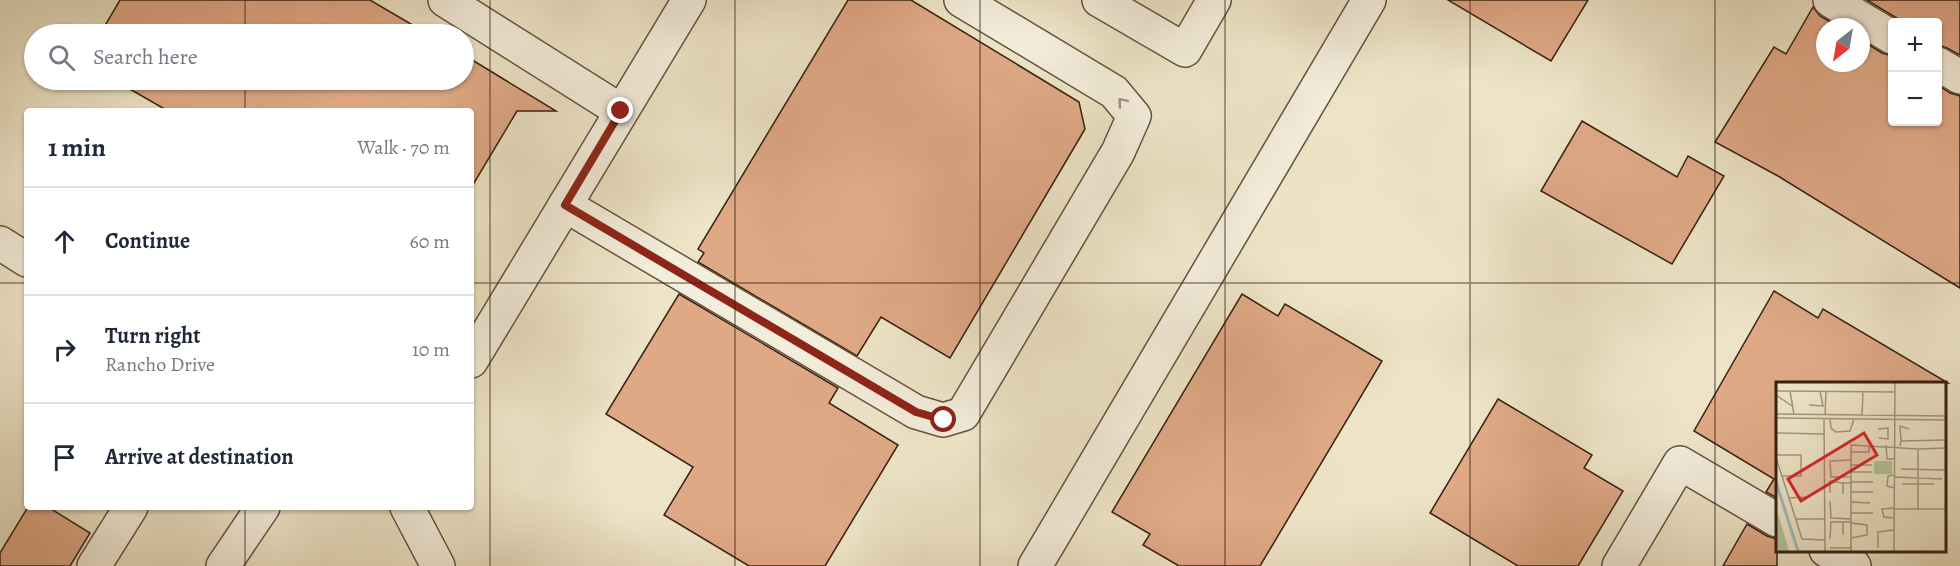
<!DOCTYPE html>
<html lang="en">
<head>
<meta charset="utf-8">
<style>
  :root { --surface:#fff; --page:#f2f2f3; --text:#1f2937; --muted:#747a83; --line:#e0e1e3 }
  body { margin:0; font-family:Alegreya,serif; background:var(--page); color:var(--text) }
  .controls { position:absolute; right:18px; top:18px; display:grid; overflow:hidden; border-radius:6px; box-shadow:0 2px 4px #0004 }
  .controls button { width:54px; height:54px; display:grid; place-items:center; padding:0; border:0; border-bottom:2px solid var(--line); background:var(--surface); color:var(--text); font:30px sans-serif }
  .compass { position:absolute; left:1816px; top:18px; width:54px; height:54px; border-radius:50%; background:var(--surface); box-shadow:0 2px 4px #0004; rotate:211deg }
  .stop { position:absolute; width:18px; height:18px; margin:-14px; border:4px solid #8f2418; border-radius:50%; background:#fff }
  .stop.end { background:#8f2418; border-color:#fff; box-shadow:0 2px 6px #0008 }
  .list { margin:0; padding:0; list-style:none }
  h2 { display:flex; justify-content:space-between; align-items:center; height:78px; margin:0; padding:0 24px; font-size:26px }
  h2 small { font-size:20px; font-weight:400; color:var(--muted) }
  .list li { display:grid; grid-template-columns:39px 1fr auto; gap:18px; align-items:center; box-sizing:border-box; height:108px; padding:0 24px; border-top:2px solid var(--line) }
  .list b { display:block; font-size:22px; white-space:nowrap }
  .list p { margin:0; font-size:20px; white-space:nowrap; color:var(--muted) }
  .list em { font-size:20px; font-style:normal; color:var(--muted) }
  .icon { flex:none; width:33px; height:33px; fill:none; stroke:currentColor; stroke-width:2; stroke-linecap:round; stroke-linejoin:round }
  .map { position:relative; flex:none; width:1960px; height:566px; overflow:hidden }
  .search { position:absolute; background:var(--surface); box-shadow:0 2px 4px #0004; left:24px; top:24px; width:450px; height:66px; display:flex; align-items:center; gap:15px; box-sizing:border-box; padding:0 21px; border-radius:33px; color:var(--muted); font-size:22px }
  .panel { position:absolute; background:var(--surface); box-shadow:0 2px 4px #0004; left:24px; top:108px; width:450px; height:402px; border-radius:6px }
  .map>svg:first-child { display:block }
  .building { fill:#dfa986; stroke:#382112; stroke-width:1.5 }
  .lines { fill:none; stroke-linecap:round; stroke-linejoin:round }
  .minor-casing { stroke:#65523f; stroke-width:36 }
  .minor { stroke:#f3eddb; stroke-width:33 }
  .oneway { stroke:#9f9181 }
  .route { stroke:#8f2418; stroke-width:8 }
  .grid { fill:none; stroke:#382112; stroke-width:1.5; stroke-opacity:0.55 }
  .inset-river { fill:none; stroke:#9ebcc0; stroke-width:3 }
  .inset-road { fill:none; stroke:#a5967f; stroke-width:1.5 }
  .view { fill:#d62828; fill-opacity:0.15; stroke:#d62828; stroke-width:3 }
  .inset-edge { fill:none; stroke:#382112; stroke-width:3 }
</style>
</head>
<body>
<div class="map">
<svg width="1960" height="566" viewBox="0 0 1960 566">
  <rect width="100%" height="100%" fill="#ede4c7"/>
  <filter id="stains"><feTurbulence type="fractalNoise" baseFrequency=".00333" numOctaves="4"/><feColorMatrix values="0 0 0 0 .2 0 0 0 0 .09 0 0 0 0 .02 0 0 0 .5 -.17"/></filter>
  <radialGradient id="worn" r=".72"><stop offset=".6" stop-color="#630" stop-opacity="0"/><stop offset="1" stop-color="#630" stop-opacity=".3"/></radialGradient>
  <g class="building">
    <path d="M 120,0 L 370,0 L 428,34 L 100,34 Z"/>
    <path d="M 848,0 L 911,0 L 1079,102 L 1085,129 L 950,358 L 881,317 L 857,356 L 698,262 L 704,253 L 698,249 Z"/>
    <path d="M 1448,0 L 1588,0 L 1551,61 Z"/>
    <path d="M 1867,0 L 1960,0 L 1960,55 L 1947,48 L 1938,45 L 1938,22 L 1903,22 Z"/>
    <path d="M 1813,7 L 1820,16 L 1839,27 L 1825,27 L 1825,63 L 1861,63 L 1861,40 L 1882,53 L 1893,56 L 1893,122 L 1938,122 L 1938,85 L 1950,93 L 1960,96 L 1960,288 L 1778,176 L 1715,142 L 1774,47 L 1786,54 Z"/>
    <path d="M 464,55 L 556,111 L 517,111 L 471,188 L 471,111 L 168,111 L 114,80 L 464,80 Z"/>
    <path d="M 1582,121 L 1677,177 L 1688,156 L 1724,176 L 1672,264 L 1541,191 Z"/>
    <path d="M 1774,291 L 1818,318 L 1823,309 L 1948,383 L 1777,383 L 1777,498 L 1766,492 L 1774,479 L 1694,431 Z"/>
    <path d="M 679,294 L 838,388 L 829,403 L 898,445 L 825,566 L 749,566 L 664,515 L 693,467 L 606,414 Z"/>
    <path d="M 1242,294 L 1278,316 L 1285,304 L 1382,361 L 1260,566 L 1179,566 L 1143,545 L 1150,534 L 1112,512 Z"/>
    <path d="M 1498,399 L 1592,455 L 1584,468 L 1623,491 L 1578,566 L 1518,566 L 1430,513 Z"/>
    <path d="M 28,507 L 48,507 L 90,533 L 70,566 L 0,566 L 0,553 Z"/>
    <path d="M 1747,524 L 1767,536 L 1777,539 L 1777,566 L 1723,566 Z"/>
  </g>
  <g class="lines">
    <defs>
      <g id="minor">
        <path d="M 445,0 L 621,111"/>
        <path d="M 1099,0 L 1185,50 L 1214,0"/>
        <path d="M 1830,0 L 1892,37"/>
        <path d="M 1938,64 L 1960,77"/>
        <path d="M 565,205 L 916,412 L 943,420 L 963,414 L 1118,152 L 1134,116 L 1114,92 L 961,0"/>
        <path d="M 0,243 L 27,260"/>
        <path d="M 471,361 L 689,0"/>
        <path d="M 407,507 L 438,566"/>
        <path d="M 1826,550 L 1854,566"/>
        <path d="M 94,566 L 131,507"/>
        <path d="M 223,566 L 263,507"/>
        <path d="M 1035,566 L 1369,0"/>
        <path d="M 1619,566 L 1680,463 L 1777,520"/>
      </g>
    </defs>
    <use href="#minor" class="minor-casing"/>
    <use href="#minor" class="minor"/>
  </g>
  <defs><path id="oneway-chevron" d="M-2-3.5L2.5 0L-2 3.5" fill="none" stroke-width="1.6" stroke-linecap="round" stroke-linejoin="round" transform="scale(1.5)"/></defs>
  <use class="oneway" href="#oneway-chevron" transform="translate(1122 102) rotate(-130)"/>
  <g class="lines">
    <path class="route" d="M 621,111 L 565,205 L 916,412 L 944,420"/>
  </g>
  <path class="grid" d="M 245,0 L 245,34M 490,0 L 490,566M 735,0 L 735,566M 980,0 L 980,566M 1225,0 L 1225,566M 1470,0 L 1470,566M 1715,0 L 1715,566M 245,80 L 245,111M 0,283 L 27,283M 471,283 L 1960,283M 245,507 L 245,566"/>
  <g transform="translate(1776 382)">
    <rect width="170" height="170" fill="#ede4c7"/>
    <path d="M 98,79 L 116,79 L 116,92 L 98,92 ZM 0,125 L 13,169 L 0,169 Z" fill="#b3c599"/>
    <path class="inset-river" d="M 0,100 L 22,169"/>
    <path class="inset-road" d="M 0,9 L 118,10M 14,9 L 18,32M 0,13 L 16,24M 33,23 L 47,24 L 44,9M 0,32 L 170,34M 49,33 L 50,9M 86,33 L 87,10M 0,36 L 170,38M 48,37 L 49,169M 54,37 L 55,46 L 60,50 L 74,49 L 78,37M 102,47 L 112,46 L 112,57 L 103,56M 0,51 L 48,52M 125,59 L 124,44 L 133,47M 110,63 L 111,77 L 118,77M 124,64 L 125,59 L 170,58M 75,70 L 93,70 L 93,64M 0,73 L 25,73 L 25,94 L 6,94 L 13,116 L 33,115M 0,76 L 6,94M 75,83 L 96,83M 125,87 L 170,88M 75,90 L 96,90M 75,95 L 55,95 L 54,79 L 75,78M 118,95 L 166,97M 75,100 L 97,100M 126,102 L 158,102M 118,106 L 111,104 L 112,94 L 118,93M 75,110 L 97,110M 54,111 L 54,99 L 67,101M 67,112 L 67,101 L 75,101M 13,116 L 26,157 L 49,158M 54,119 L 55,136 L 75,137M 75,120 L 94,121M 118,127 L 170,127M 142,127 L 142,67 L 170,66M 75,131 L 97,131M 118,136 L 108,135 L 106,127 L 118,126M 19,137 L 49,137M 67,153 L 67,140 L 75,140M 75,156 L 91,153 L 91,143 L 75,141M 54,157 L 55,140 L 67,140M 54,166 L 75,166M 102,166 L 102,150 L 118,148M 75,169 L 75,63 L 142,67M 118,169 L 119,0"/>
    <path class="view" d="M 88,51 L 101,73 L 25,119 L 12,97 Z"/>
    <rect width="170" height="170" class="inset-edge"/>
  </g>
  <rect width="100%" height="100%" filter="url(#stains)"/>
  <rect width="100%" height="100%" fill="url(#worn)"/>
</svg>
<div class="controls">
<button>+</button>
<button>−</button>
</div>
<svg class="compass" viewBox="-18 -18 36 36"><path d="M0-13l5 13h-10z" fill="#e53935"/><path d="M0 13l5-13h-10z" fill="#747a83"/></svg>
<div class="stop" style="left:944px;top:420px"></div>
<div class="stop end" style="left:621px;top:111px"></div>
<div class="search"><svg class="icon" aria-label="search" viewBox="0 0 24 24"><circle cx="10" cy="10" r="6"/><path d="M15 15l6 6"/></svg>Search here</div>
<section class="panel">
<h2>1 min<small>Walk · 70 m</small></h2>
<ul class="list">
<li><svg class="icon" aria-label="ahead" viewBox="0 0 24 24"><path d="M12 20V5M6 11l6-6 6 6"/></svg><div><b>Continue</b></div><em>60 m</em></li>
<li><svg class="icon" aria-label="right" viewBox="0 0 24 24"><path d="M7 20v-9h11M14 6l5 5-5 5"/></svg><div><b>Turn right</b><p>Rancho Drive</p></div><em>10 m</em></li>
<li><svg class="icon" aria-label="arrive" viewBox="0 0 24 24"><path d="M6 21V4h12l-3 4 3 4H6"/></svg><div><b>Arrive at destination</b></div></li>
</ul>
</section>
</div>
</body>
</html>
